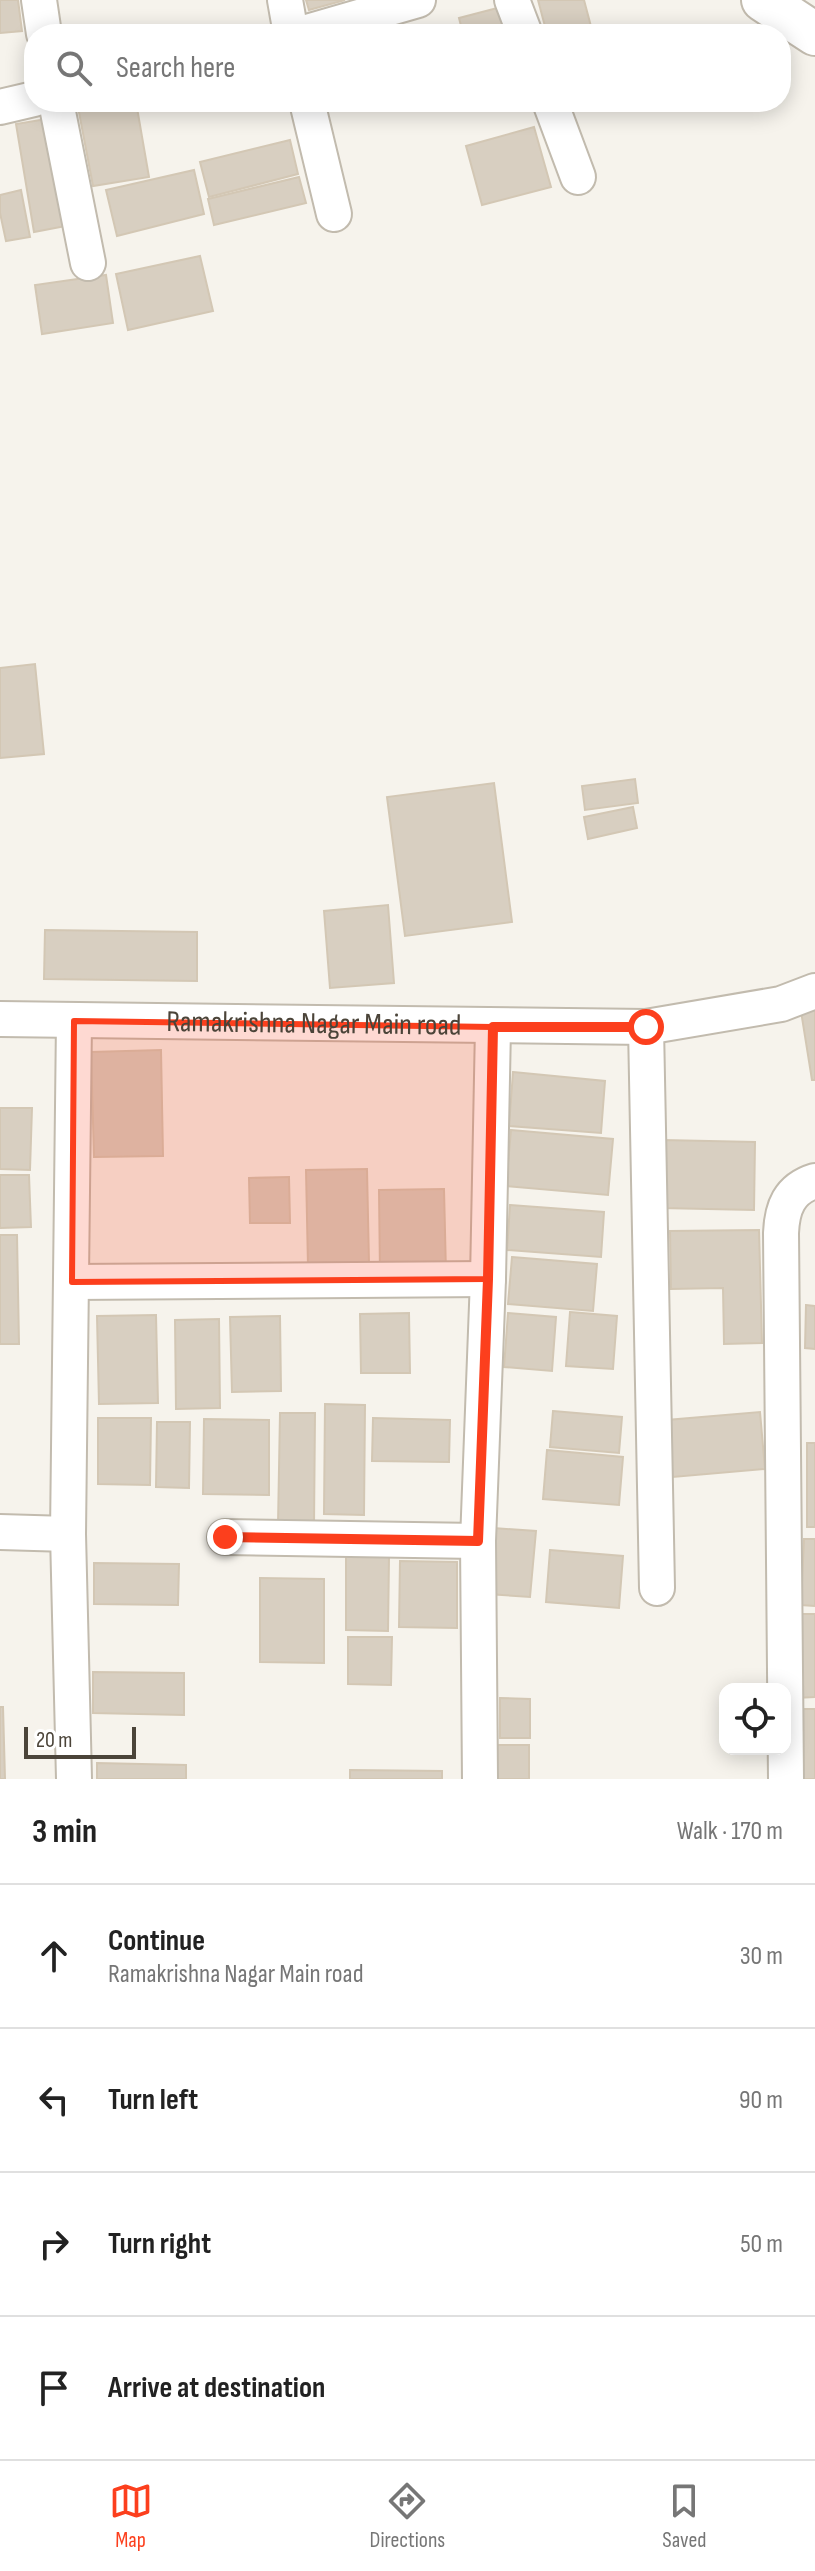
<!DOCTYPE html>
<html lang="en">
<head>
<meta charset="utf-8">
<style>
  :root { --surface:#fff; --page:#f2f2f2; --text:#222; --muted:#767676; --line:#e0e0e0; --accent:#fc3f1d }
  body { margin:0; font-family:"Sofia Sans Condensed",sans-serif; background:var(--page); color:var(--text) }
  .controls { position:absolute; right:24px; bottom:24px; display:grid; overflow:hidden; border-radius:16px; box-shadow:0 4px 20px #0003 }
  .controls button { width:72px; height:72px; display:grid; place-items:center; padding:0; border:0; border-bottom:2px solid var(--line); background:var(--surface); color:var(--text); font:40px sans-serif }
  .scale { position:absolute; left:24px; bottom:20px; width:112px; box-sizing:border-box; padding-left:8px; border:4px solid #4b4439; border-top:0; font-size:22px; line-height:28px; white-space:nowrap; color:#4b4439; -webkit-text-stroke:6px #fff; paint-order:stroke }
  .stop { position:absolute; width:24px; height:24px; margin:-18px; border:6px solid #fc3f1d; border-radius:50%; background:#fff }
  .stop.end { background:#fc3f1d; border-color:#fff; box-shadow:0 2px 8px #0008 }
  .list { margin:0; padding:0; list-style:none }
  h2 { display:flex; justify-content:space-between; align-items:center; height:104px; margin:0; padding:0 32px; font-size:34px }
  h2 small { font-size:26px; font-weight:400; color:var(--muted) }
  .list li { display:grid; grid-template-columns:52px 1fr auto; gap:24px; align-items:center; box-sizing:border-box; height:144px; padding:0 32px; border-top:2px solid var(--line) }
  .list b { display:block; font-size:30px; white-space:nowrap }
  .list p { margin:0; font-size:26px; white-space:nowrap; color:var(--muted) }
  .list em { font-size:26px; font-style:normal; color:var(--muted) }
  .icon { flex:none; width:44px; height:44px; fill:none; stroke:currentColor; stroke-width:2; stroke-linecap:round; stroke-linejoin:round }
  .map { position:relative; flex:none; width:815px; height:1779px; overflow:hidden }
  .search { position:absolute; background:var(--surface); box-shadow:0 4px 20px #0003; left:24px; right:24px; top:24px; height:88px; display:flex; align-items:center; gap:20px; box-sizing:border-box; padding:0 28px; border-radius:32px; color:var(--muted); font-size:30px }
  .sheet { height:680px; background:var(--surface) }
  nav { display:flex; justify-content:space-around; align-items:center; box-sizing:border-box; height:112px; border-top:2px solid var(--line); background:var(--surface); font-size:22px; color:var(--muted) }
  nav a { display:grid; justify-items:center; gap:4px }
  nav .on { color:var(--accent) }
  .map>svg:first-child { display:block }
  .building { fill:#d8cfc1; stroke:#d3c7b4; stroke-width:2 }
  .lines { fill:none; stroke-linecap:round; stroke-linejoin:round }
  .minor-casing { stroke:#c2bbae; stroke-width:38 }
  .tertiary-casing { stroke:#c2bbae; stroke-width:46 }
  .minor { stroke:#fff; stroke-width:34 }
  .tertiary { stroke:#fff; stroke-width:42 }
  .route { stroke:#fc3f1d; stroke-width:10 }
  .marked { fill:#fc3f1d; fill-opacity:0.2; stroke:#fc3f1d; stroke-width:6; stroke-linejoin:round }
  .labels { text-anchor:middle; stroke-width:7; stroke-linejoin:round; paint-order:stroke }
  .street-label { font-size:30px; fill:#4b4439; stroke:#fff }
</style>
</head>
<body>
<div class="map">
<svg width="815" height="1779" viewBox="0 0 815 1779">
  <rect width="100%" height="100%" fill="#f6f3ec"/>
  <g class="building">
    <path d="M 0,0 L 18,0 L 22,31 L 0,33 Z"/>
    <path d="M 306,0 L 345,0 L 309,10 Z"/>
    <path d="M 538,0 L 584,0 L 593,34 L 547,34 Z"/>
    <path d="M 505,6 L 512,34 L 463,34 L 459,18 Z"/>
    <path d="M 77,102 L 136,102 L 149,177 L 93,186 Z"/>
    <path d="M 53,118 L 71,225 L 34,232 L 16,124 Z"/>
    <path d="M 534,127 L 551,187 L 482,205 L 466,146 Z"/>
    <path d="M 290,140 L 298,174 L 209,197 L 200,162 Z"/>
    <path d="M 194,170 L 204,214 L 117,236 L 106,190 Z"/>
    <path d="M 299,177 L 306,203 L 214,225 L 208,199 Z"/>
    <path d="M 21,190 L 30,237 L 6,241 L 0,213 L 0,195 Z"/>
    <path d="M 200,256 L 213,311 L 128,330 L 116,274 Z"/>
    <path d="M 106,275 L 113,323 L 42,334 L 35,285 Z"/>
    <path d="M 35,664 L 44,754 L 0,758 L 0,668 Z"/>
    <path d="M 635,779 L 638,803 L 585,810 L 582,786 Z"/>
    <path d="M 494,783 L 512,922 L 405,936 L 387,797 Z"/>
    <path d="M 633,807 L 637,828 L 588,839 L 584,817 Z"/>
    <path d="M 388,905 L 394,983 L 330,988 L 324,911 Z"/>
    <path d="M 45,930 L 197,932 L 197,981 L 44,979 Z"/>
    <path d="M 815,1001 L 815,1080 L 812,1080 L 800,1005 Z"/>
    <path d="M 161,1050 L 163,1156 L 94,1157 L 91,1052 Z"/>
    <path d="M 513,1072 L 605,1081 L 601,1133 L 509,1126 Z"/>
    <path d="M 0,1108 L 32,1108 L 30,1170 L 0,1169 Z"/>
    <path d="M 511,1130 L 613,1139 L 608,1195 L 506,1186 Z"/>
    <path d="M 662,1140 L 755,1142 L 754,1210 L 661,1208 Z"/>
    <path d="M 367,1169 L 369,1264 L 308,1266 L 306,1170 Z"/>
    <path d="M 0,1175 L 29,1175 L 31,1227 L 0,1228 Z"/>
    <path d="M 289,1177 L 290,1223 L 250,1223 L 249,1178 Z"/>
    <path d="M 444,1189 L 446,1273 L 380,1274 L 379,1190 Z"/>
    <path d="M 510,1205 L 604,1212 L 601,1257 L 507,1250 Z"/>
    <path d="M 759,1230 L 762,1343 L 724,1344 L 723,1288 L 671,1289 L 670,1231 Z"/>
    <path d="M 0,1235 L 17,1235 L 19,1344 L 0,1344 Z"/>
    <path d="M 512,1257 L 597,1264 L 593,1311 L 508,1304 Z"/>
    <path d="M 806,1305 L 815,1306 L 815,1349 L 805,1348 Z"/>
    <path d="M 570,1312 L 617,1316 L 613,1369 L 566,1366 Z"/>
    <path d="M 409,1313 L 410,1373 L 361,1373 L 360,1314 Z"/>
    <path d="M 508,1313 L 556,1317 L 552,1371 L 504,1367 Z"/>
    <path d="M 156,1315 L 158,1403 L 99,1404 L 97,1316 Z"/>
    <path d="M 280,1316 L 281,1391 L 232,1392 L 230,1317 Z"/>
    <path d="M 219,1319 L 220,1408 L 176,1409 L 175,1320 Z"/>
    <path d="M 325,1404 L 365,1405 L 364,1515 L 324,1514 Z"/>
    <path d="M 553,1411 L 622,1417 L 619,1453 L 550,1447 Z"/>
    <path d="M 760,1412 L 765,1469 L 673,1477 L 667,1420 Z"/>
    <path d="M 280,1413 L 315,1413 L 314,1526 L 278,1525 Z"/>
    <path d="M 98,1418 L 151,1418 L 150,1485 L 98,1484 Z"/>
    <path d="M 373,1418 L 450,1420 L 449,1462 L 372,1461 Z"/>
    <path d="M 204,1419 L 269,1420 L 269,1495 L 203,1494 Z"/>
    <path d="M 157,1422 L 190,1422 L 189,1488 L 156,1487 Z"/>
    <rect x="807" y="1443" width="8" height="84"/>
    <path d="M 547,1450 L 623,1457 L 619,1505 L 543,1499 Z"/>
    <path d="M 493,1528 L 536,1531 L 530,1597 L 487,1594 Z"/>
    <path d="M 804,1539 L 815,1539 L 815,1606 L 801,1605 Z"/>
    <path d="M 550,1550 L 623,1556 L 619,1608 L 546,1602 Z"/>
    <path d="M 346,1556 L 389,1557 L 388,1631 L 346,1630 Z"/>
    <path d="M 400,1561 L 457,1562 L 457,1628 L 399,1627 Z"/>
    <path d="M 94,1563 L 179,1564 L 178,1605 L 94,1604 Z"/>
    <path d="M 260,1578 L 324,1579 L 324,1663 L 260,1662 Z"/>
    <path d="M 794,1614 L 815,1614 L 815,1697 L 796,1698 Z"/>
    <path d="M 348,1637 L 392,1637 L 391,1685 L 348,1684 Z"/>
    <path d="M 93,1672 L 184,1673 L 184,1715 L 93,1713 Z"/>
    <path d="M 500,1698 L 530,1699 L 530,1738 L 500,1738 Z"/>
    <path d="M 0,1707 L 3,1707 L 5,1779 L 0,1779 Z"/>
    <path d="M 798,1709 L 815,1709 L 815,1779 L 800,1779 Z"/>
    <rect x="495" y="1745" width="34" height="34"/>
    <path d="M 97,1763 L 186,1765 L 186,1779 L 97,1779 Z"/>
    <path d="M 350,1770 L 442,1771 L 442,1779 L 350,1779 Z"/>
  </g>
  <g class="lines">
    <defs>
      <g id="minor">
        <path d="M 39,0 L 44,34"/>
        <path d="M 285,0 L 291,34"/>
        <path d="M 512,0 L 525,34"/>
        <path d="M 300,34 L 418,0"/>
        <path d="M 56,102 L 88,263"/>
        <path d="M 307,102 L 334,214"/>
        <path d="M 550,102 L 578,177"/>
        <path d="M 0,107 L 34,99"/>
        <path id="s1" d="M 0,1019 L 646,1027 L 781,1004 L 815,991"/>
        <path d="M 74,1021 L 68,1534 L 74,1779"/>
        <path d="M 646,1027 L 657,1588"/>
        <path d="M 72,1282 L 488,1279"/>
        <path d="M 0,1532 L 68,1534"/>
        <path d="M 225,1537 L 478,1541"/>
        <path d="M 480,1779 L 478,1541 L 488,1279 L 493,1027"/>
        <path d="M 786,1779 L 781,1233 C 782,1208 789,1189 815,1181"/>
      </g>
      <path id="tertiary" d="M 763,0 L 815,34"/>
    </defs>
    <use href="#minor" class="minor-casing"/>
    <use href="#tertiary" class="tertiary-casing"/>
    <use href="#minor" class="minor"/>
    <use href="#tertiary" class="tertiary"/>
  </g>
  <g class="lines">
    <path class="route" d="M 225,1537 L 478,1541 L 488,1279 L 493,1027 L 646,1027"/>
  </g>
  <path class="marked" d="M 74,1021 L 493,1027 L 488,1279 L 72,1282 Z"/>
  <g class="labels">
    <g class="street-label">
      <text dy="10" stroke="none"><textPath href="#s1" startOffset="314">Ramakrishna Nagar Main road</textPath></text>
    </g>
  </g>
</svg>
<div class="controls">
<button><svg class="icon" aria-label="locate" viewBox="0 0 24 24"><circle cx="12" cy="12" r="6"/><path d="M12 2v4M12 18v4M2 12h4M18 12h4"/></svg></button>
</div>
<div class="scale">20 m</div>
<div class="stop" style="left:646px;top:1027px"></div>
<div class="stop end" style="left:225px;top:1537px"></div>
<div class="search"><svg class="icon" aria-label="search" viewBox="0 0 24 24"><circle cx="10" cy="10" r="6"/><path d="M15 15l6 6"/></svg>Search here</div>
</div>
<section class="sheet">
<h2>3 min<small>Walk · 170 m</small></h2>
<ul class="list">
<li><svg class="icon" aria-label="ahead" viewBox="0 0 24 24"><path d="M12 20V5M6 11l6-6 6 6"/></svg><div><b>Continue</b><p>Ramakrishna Nagar Main road</p></div><em>30 m</em></li>
<li><svg class="icon" aria-label="left" viewBox="0 0 24 24"><path d="M17 20v-9H6M10 6l-5 5 5 5"/></svg><div><b>Turn left</b></div><em>90 m</em></li>
<li><svg class="icon" aria-label="right" viewBox="0 0 24 24"><path d="M7 20v-9h11M14 6l5 5-5 5"/></svg><div><b>Turn right</b></div><em>50 m</em></li>
<li><svg class="icon" aria-label="arrive" viewBox="0 0 24 24"><path d="M6 21V4h12l-3 4 3 4H6"/></svg><div><b>Arrive at destination</b></div></li>
</ul>
</section>
<nav>
<a class="on"><svg class="icon" aria-label="map" viewBox="0 0 24 24"><path d="M3 6l6-2 6 2 6-2v14l-6 2-6-2-6 2zM9 4v14M15 6v14"/></svg>Map</a>
<a><svg class="icon" aria-label="directions" viewBox="0 0 24 24"><path d="M12 3l9 9-9 9-9-9zM9 14v-3h6M13 9l2 2-2 2"/></svg>Directions</a>
<a><svg class="icon" aria-label="saved" viewBox="0 0 24 24"><path d="M7 4h10v16l-5-4-5 4z"/></svg>Saved</a>
</nav>
</body>
</html>
